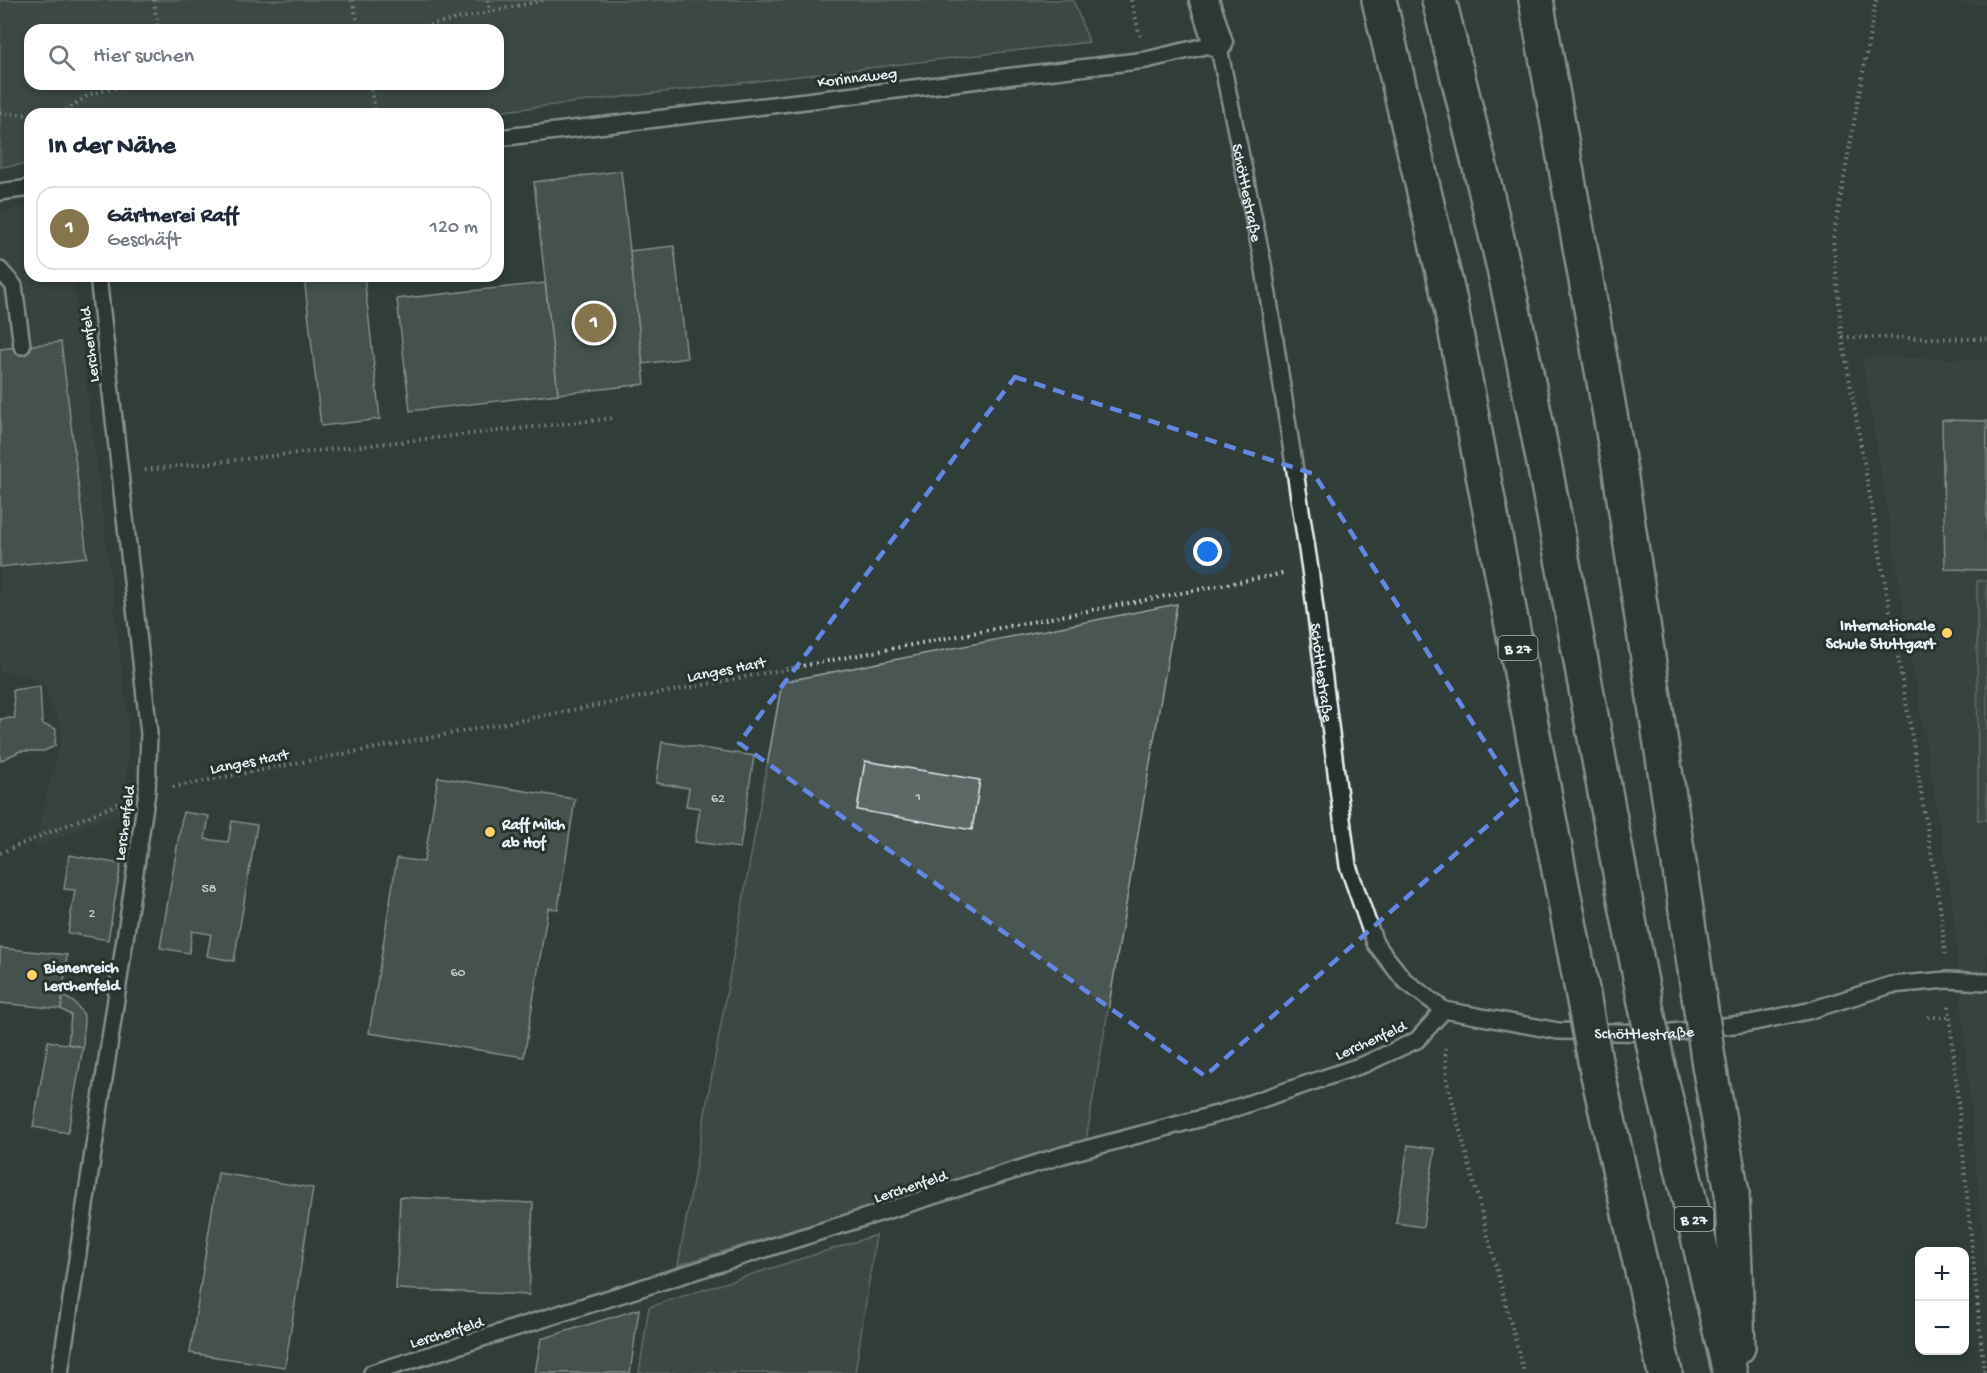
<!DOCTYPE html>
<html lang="de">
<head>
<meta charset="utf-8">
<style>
  :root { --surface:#fff; --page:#f6f6f7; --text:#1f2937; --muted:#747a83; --line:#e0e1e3; --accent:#84754c }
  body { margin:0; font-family:"Gochi Hand",sans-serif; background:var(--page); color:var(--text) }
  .controls { position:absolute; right:18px; bottom:18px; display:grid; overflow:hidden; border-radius:12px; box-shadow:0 3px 9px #0003 }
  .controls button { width:54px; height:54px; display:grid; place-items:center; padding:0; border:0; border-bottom:2px solid var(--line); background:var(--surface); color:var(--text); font:30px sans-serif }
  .you { position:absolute; left:1208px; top:552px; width:21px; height:21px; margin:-15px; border:4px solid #fff; border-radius:50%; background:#1a73e8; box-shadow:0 0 0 9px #1a73e833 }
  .badge { display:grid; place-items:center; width:39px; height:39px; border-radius:50%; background:var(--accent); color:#fff; font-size:20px; font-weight:700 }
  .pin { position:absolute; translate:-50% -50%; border:3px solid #fff; box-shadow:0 2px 6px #0006 }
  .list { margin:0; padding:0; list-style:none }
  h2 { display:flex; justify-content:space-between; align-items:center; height:78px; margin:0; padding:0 24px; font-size:26px }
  h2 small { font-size:20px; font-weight:400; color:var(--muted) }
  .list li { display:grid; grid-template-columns:39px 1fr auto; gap:18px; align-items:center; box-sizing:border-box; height:84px; margin:0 12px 12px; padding:0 12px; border:2px solid var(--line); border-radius:18px }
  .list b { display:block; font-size:22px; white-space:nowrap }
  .list p { margin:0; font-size:20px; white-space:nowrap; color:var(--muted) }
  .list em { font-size:20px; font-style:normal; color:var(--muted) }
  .icon { flex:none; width:33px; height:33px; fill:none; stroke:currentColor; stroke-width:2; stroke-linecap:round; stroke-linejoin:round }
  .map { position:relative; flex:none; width:1987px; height:1373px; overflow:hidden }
  .search { position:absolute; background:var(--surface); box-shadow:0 3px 9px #0003; left:24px; top:24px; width:480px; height:66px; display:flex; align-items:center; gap:15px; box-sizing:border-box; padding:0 21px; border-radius:18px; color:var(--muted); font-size:22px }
  .panel { position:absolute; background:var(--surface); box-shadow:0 3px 9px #0003; left:24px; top:108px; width:480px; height:174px; border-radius:18px }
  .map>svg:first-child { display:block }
  .built { fill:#3f4b46 }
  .green { fill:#495651; stroke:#98a4a4; stroke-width:1.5; fill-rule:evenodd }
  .building { fill:#5c6865; stroke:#e8f1f8; stroke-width:1.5 }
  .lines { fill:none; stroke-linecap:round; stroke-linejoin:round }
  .lane-casing { stroke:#e8f1f8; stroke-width:20 }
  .street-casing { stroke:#e8f1f8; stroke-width:33 }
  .highway-casing { stroke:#e8f1f8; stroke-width:38 }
  .path { stroke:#e8f1f8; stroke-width:4; stroke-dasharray:1.5 4.5; stroke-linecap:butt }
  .lane { stroke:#26332d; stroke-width:15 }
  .street { stroke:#26332d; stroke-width:28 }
  .highway { stroke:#26332d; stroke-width:33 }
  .highway-bridge-casing { stroke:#e8f1f8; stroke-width:38; stroke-linecap:butt }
  .highway-bridge { stroke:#26332d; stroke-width:33 }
  .marked { fill:none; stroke:#6487e3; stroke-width:4.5; stroke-dasharray:12 8; stroke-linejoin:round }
  .poi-dot { fill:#ffd166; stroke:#26332d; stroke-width:2 }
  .labels { text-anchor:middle; stroke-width:6; stroke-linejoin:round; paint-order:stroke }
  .number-label { font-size:14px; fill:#c5cfd3 }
  .shield { fill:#26332d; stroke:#aeb8bb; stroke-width:1.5 }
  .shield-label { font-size:15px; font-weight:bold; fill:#e8f1f8 }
  .street-label { font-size:16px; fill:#e8f1f8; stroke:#26332d }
  .poi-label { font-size:16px; font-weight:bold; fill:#e8f1f8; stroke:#26332d; text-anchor:start }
</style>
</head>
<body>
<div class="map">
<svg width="1987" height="1373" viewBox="0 0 1987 1373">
  <rect width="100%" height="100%" fill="#323e39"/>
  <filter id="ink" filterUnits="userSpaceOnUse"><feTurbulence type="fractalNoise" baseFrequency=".0167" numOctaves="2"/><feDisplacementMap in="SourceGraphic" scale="12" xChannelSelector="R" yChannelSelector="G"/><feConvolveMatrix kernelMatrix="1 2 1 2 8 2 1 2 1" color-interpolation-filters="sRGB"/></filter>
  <g filter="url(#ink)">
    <g class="built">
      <path d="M 1919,0 L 1987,0 L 1987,5 L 1918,1 Z"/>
      <path d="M 30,208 L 30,276 L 73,276 L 129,727 L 125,810 L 34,848 L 63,732 L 43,681 L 9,671 L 0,672 L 0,211 Z"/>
      <path d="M 1862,357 L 1987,360 L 1987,1287 L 1953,907 Z"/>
    </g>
    <g class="green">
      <path d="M 0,0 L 1073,0 L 1089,42 L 478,114 L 30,114 L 30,164 L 0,167 ZM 30,30 L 498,30 L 498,84 L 30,84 Z"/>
      <path d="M 1977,581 L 1987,581 L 1987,820 L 1978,820 Z"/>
      <path d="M 1177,604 L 1086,1140 L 678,1265 L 782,682 Z"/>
      <path d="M 876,1235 L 855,1373 L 639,1373 L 649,1307 Z"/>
    </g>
    <g class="building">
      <path d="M 621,171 L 645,384 L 558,394 L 534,182 Z"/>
      <path d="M 674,246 L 687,358 L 643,364 L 630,251 Z"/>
      <path d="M 304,276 L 364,276 L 380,419 L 321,426 Z"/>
      <path d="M 545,283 L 558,394 L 410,411 L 397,299 Z"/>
      <path d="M 61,342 L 87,557 L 0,567 L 0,349 Z"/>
      <path d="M 1942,420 L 1987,421 L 1987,570 L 1945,569 Z"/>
      <path d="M 40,686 L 42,724 L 56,729 L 55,746 L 44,751 L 20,751 L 0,761 L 0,719 L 15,718 L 13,690 Z"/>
      <path d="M 662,742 L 754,756 L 740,848 L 695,842 L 700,808 L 686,806 L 689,788 L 656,783 Z"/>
      <path d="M 865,761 L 980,780 L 972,830 L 857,810 Z"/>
      <path d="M 438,777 L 575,799 L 558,909 L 548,908 L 524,1057 L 369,1033 L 397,858 L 424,862 Z"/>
      <path d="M 183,812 L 209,816 L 205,839 L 228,842 L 232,821 L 257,825 L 234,961 L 207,956 L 211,934 L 192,931 L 189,953 L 160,948 Z"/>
      <path d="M 69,855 L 121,864 L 108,940 L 68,933 L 75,890 L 64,889 Z"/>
      <path d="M 0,948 L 67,955 L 61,1009 L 0,1003 Z"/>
      <path d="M 63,996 L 75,1003 L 84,1015 L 83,1047 L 68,1044 L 71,1015 L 61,1009 Z"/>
      <path d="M 48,1041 L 83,1047 L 68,1133 L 33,1127 Z"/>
      <path d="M 1408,1145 L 1435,1149 L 1423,1227 L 1396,1223 Z"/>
      <path d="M 218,1173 L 313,1188 L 285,1367 L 190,1353 Z"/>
      <path d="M 400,1197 L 533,1203 L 529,1295 L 396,1289 Z"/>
      <path d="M 639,1309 L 630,1373 L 535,1373 L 541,1339 Z"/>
    </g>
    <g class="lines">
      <defs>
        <g id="lane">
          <path id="s1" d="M 498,138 L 1146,60 L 1218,43 L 1264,269 L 1310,569 L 1348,866 L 1375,943 L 1404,980 L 1444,1010 L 1558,1031 L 1664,1033 L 1750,1023 L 1808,1011 L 1891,985 L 1947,980 L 1987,982"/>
          <path d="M 0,192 L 30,188"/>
          <path d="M 0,270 L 14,286 L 22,346"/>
          <path d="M 60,1373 L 147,792 L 149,733 L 98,276"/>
          <path d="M 372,1373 L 1063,1155 L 1221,1113 L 1365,1064 L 1417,1040 L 1444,1010"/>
        </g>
        <path id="street" d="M 1204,0 L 1218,43"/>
        <g id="highway">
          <path d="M 1379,0 L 1450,302 L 1583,995"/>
          <path d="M 1439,0 C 1462,94 1486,188 1507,282 C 1558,517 1596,756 1643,992"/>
          <path d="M 1536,0 L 1619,465 L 1699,996"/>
          <path d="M 1709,1065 L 1732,1193 L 1738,1347"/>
          <path d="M 1596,1066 L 1665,1373"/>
          <path d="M 1658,1066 L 1730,1373"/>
        </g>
      </defs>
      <use href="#lane" class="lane-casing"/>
      <use href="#street" class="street-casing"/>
      <use href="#highway" class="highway-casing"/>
      <g class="path">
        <path d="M 154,0 L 158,30"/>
        <path d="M 352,0 L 360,30"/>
        <path d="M 488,0 L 490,11"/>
        <path d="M 1131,0 L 1140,36"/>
        <path d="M 1876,0 L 1833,239 L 1842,337 L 1910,725 L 1941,913 L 1945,954"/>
        <path d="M 406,30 L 544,0"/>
        <path d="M 370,84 L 376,114"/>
        <path d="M 0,113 L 30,115"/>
        <path d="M 61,114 L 90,94 L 134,84"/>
        <path d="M 1842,337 L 1987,339"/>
        <path d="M 145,470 L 615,418"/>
        <path d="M 173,787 L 1285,573"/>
        <path d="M 0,853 L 120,803"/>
        <path d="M 1949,1006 L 1984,1373"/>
        <path d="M 1928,1017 L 1950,1017"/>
        <path d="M 1445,1048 L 1447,1081 L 1524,1373"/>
      </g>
      <use href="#lane" class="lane"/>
      <use href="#street" class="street"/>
      <use href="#highway" class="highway"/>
      <defs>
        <g id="highway-bridge">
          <path d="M 1643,992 L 1658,1066"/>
          <path d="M 1583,995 L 1596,1066"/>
          <path d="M 1699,996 L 1709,1065"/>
        </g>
      </defs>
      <use href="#highway-bridge" class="highway-bridge-casing"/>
      <use href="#highway-bridge" class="highway-bridge"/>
    </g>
  </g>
  <path d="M0 0H1987V1373H0ZM 1015,377 L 1314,474 L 1520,797 L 1205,1076 L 739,743 Z" fill="#323e39" fill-opacity=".55" fill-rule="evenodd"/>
  <path class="marked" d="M 1015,377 L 1314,474 L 1520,797 L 1205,1076 L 739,743 Z"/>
  <g class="poi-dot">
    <circle cx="1947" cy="633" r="6"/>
    <circle cx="490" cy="832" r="6"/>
    <circle cx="32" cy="975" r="6"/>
  </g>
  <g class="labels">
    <g class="number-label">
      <text x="918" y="800">1</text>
      <text x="718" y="802">62</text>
      <text x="209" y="892">58</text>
      <text x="92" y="917">2</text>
      <text x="458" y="976">60</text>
    </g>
    <g class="shield">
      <rect x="1498.5" y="636" width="39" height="24" rx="4.5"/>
      <rect x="1674.5" y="1207" width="39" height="24" rx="4.5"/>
    </g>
    <g class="shield-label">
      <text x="1518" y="653">B 27</text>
      <text x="1694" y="1224">B 27</text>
    </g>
    <g class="street-label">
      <text transform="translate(857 76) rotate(-7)" y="6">Korinnaweg</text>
      <text dy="6" stroke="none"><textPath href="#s1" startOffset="879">Schöttlestraße</textPath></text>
      <text transform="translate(88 345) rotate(-97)" y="6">Lerchenfeld</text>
      <text transform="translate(726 668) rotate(-11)" y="6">Langes Hart</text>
      <text dy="6" stroke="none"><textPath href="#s1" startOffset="1365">Schöttlestraße</textPath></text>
      <text transform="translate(249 760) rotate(-11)" y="6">Langes Hart</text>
      <text transform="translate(123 823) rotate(-82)" y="6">Lerchenfeld</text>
      <text dy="6" stroke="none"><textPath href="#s1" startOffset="1941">Schöttlestraße</textPath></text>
      <text transform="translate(1370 1039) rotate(-24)" y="6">Lerchenfeld</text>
      <text transform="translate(910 1185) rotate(-18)" y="6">Lerchenfeld</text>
      <text transform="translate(446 1331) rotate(-17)" y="6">Lerchenfeld</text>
    </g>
    <g class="poi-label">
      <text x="1935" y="630" text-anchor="end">Internationale<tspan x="1935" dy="18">Schule Stuttgart</tspan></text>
      <text x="502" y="829">Raff Milch<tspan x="502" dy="18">ab Hof</tspan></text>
      <text x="44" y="972">Bienenreich<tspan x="44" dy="18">Lerchenfeld</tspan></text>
    </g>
  </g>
</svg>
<div class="controls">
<button>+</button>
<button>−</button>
</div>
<div class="you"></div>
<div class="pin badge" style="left:594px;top:323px">1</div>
<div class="search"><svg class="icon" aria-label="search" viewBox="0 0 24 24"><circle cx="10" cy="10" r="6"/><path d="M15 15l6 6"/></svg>Hier suchen</div>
<section class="panel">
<h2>In der Nähe<small></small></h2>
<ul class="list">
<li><span class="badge">1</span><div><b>Gärtnerei Raff</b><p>Geschäft</p></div><em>120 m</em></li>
</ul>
</section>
</div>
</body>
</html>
